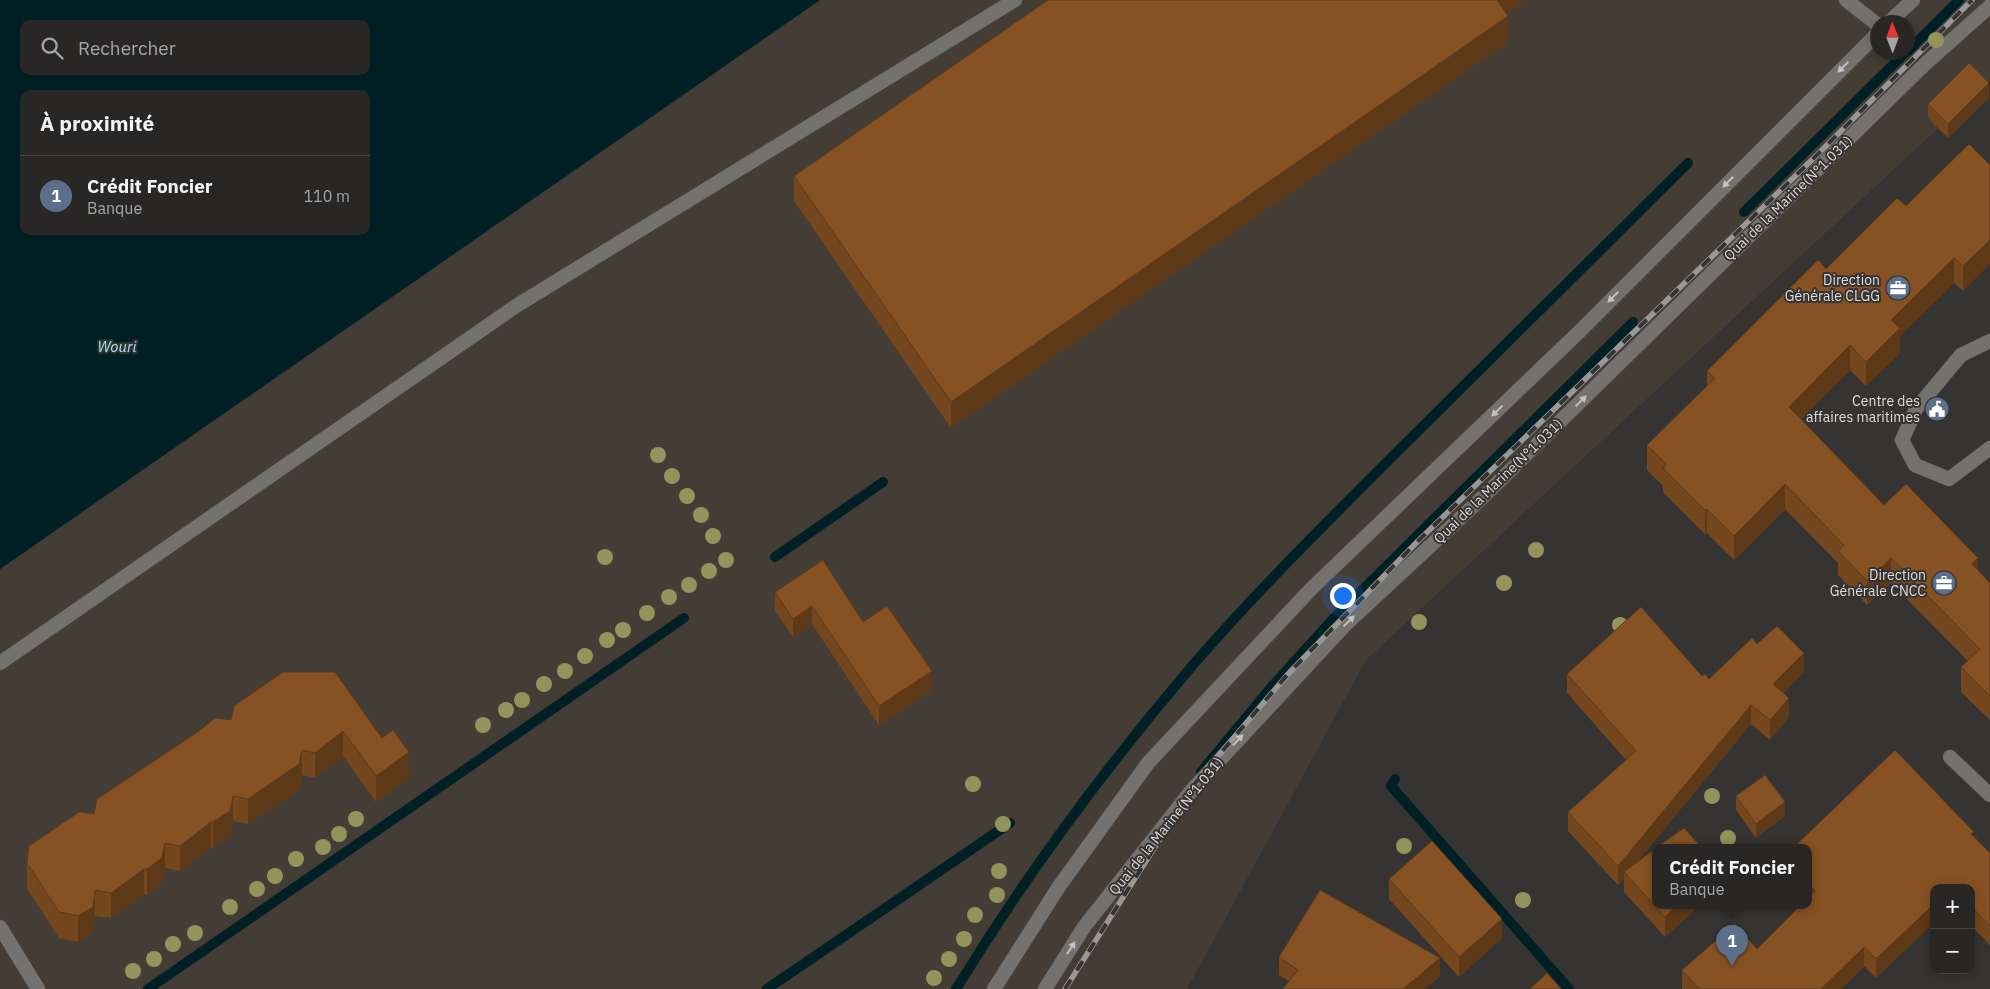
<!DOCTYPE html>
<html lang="fr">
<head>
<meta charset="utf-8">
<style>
  :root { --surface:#282726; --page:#343332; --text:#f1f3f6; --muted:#a5a5a7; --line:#444443; --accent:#d6ab8b }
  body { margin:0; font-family:"IBM Plex Sans",sans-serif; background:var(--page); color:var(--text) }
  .controls { position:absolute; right:15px; bottom:15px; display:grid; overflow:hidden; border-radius:10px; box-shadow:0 2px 12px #0003 }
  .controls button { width:45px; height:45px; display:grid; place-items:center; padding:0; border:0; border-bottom:1px solid var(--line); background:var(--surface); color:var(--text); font:25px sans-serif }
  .compass { position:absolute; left:1870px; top:15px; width:45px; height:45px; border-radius:50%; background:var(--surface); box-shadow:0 2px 12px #0003; rotate:359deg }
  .you { position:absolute; left:1342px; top:595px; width:18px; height:18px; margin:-12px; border:4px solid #fff; border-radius:50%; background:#1a73e8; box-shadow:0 0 0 8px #1a73e833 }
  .badge { display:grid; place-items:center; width:32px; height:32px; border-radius:50%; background:var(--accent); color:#fff; font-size:16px; font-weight:700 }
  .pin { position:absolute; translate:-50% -41px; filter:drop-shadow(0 1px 2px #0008) }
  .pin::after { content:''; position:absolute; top:26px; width:18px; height:15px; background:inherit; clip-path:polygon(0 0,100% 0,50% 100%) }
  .popup { position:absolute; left:1652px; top:844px; width:160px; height:65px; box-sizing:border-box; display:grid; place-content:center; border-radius:10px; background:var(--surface); filter:drop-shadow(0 1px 4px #0005); font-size:16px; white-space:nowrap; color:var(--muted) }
  .popup b { font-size:19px; color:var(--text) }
  .popup::after { content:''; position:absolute; left:50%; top:100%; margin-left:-10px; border:10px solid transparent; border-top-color:var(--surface) }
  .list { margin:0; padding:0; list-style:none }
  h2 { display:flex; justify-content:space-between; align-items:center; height:65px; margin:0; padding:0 20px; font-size:21px }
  h2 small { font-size:16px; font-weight:400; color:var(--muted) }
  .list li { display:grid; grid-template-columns:32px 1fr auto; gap:15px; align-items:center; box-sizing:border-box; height:80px; padding:0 20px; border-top:1px solid var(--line) }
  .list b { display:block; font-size:19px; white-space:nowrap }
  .list p { margin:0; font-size:16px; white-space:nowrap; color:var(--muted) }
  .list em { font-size:16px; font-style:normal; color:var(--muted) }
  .icon { flex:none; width:28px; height:28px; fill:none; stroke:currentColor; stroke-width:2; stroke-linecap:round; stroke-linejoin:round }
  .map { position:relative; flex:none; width:1990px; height:989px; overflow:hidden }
  .search { position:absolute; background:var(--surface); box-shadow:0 2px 12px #0003; left:20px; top:20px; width:350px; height:55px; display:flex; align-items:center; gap:12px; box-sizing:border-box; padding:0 18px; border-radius:10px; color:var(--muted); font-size:19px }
  .panel { position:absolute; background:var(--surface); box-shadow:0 2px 12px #0003; left:20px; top:90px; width:350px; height:145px; border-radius:10px }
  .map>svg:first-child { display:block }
  .built { fill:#433d36; fill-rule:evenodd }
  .water { fill:#012026; fill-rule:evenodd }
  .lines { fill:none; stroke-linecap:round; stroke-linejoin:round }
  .stream { stroke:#012026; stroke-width:10 }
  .service-casing { stroke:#545250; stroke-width:15 }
  .minor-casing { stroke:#545250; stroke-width:15 }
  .tertiary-casing { stroke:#545250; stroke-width:15 }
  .service { stroke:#74726f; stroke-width:14 }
  .minor { stroke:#74726f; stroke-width:14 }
  .tertiary { stroke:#74726f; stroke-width:14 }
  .rail-casing { stroke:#9a9896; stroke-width:5.5 }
  .rail { stroke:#363432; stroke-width:4; stroke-dasharray:11; stroke-linecap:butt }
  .tree { fill:#92945c }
  .wall { fill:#74471e }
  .shaded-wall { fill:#5e3918 }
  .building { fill:#875223; stroke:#5e3918 }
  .oneway { fill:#c4c2c1 }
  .labels { text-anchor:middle; stroke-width:4; stroke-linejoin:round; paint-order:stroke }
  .street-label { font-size:14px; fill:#dfdddc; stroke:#363432 }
  .poi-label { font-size:14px; fill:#dfdddc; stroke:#363432; text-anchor:end }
  .water-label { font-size:15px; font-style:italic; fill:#9de4f5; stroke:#363432 }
</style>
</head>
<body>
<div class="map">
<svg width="1990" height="989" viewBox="0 0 1990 989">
  <rect width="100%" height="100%" fill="#363432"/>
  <path class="built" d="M 820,0 L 1990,0 L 1990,80 L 1366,660 L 1187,989 L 0,989 L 0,569 ZM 1878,22 L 1908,22 L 1908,52 L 1878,52 Z"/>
  <path class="water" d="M 0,0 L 820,0 L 0,569 ZM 24,24 L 366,24 L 366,71 L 24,71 ZM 24,94 L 366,94 L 366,231 L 24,231 Z"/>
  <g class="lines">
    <g class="stream">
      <path d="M 1908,51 L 1959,0"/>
      <path d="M 1744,212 L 1906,52"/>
      <path d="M 775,557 L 883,482"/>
      <path d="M 1201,772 L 1274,684 L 1332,620 L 1633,322"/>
      <path d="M 1395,779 L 1391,786 L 1569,989"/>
      <path d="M 148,989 L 684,618"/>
      <path d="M 767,989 L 1010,823"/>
      <path d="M 956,989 C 1026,875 1105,768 1192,666 C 1258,590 1329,520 1400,449 C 1496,353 1592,258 1688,163"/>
    </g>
    <defs>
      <path id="service" d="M 1990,341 L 1961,355 L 1916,409 L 1902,440 L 1915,465 L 1949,479 L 1990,448"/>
      <g id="minor">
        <path d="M 1846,0 L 1878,25"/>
        <path d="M 0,663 L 516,306 L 1015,0"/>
        <path d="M 1950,757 L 1990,795"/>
        <path d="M 0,927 L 38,989"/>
      </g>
      <g id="tertiary">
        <path d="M 1889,22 L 1913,0"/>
        <path d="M 994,989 L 1058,888 L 1148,763 L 1311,589 L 1580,331 L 1878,33"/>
        <path d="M 1045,989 L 1084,927 L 1192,790 L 1346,624 L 1484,496 L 1924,65 L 1990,6"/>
      </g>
    </defs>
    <use href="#service" class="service-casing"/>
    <use href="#minor" class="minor-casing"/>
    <use href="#tertiary" class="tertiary-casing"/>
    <use href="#service" class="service"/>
    <use href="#minor" class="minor"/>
    <use href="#tertiary" class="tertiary"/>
    <defs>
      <path id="rail" d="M 1065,989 L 1196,782 L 1288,674 L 1418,541 L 1819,153 L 1972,0"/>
    </defs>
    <use href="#rail" class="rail-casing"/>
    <use href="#rail" class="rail"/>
  </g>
  <g class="tree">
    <circle cx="1936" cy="40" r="8"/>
    <circle cx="658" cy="455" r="8"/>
    <circle cx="672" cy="476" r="8"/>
    <circle cx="687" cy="496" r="8"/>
    <circle cx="701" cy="515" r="8"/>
    <circle cx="713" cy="536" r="8"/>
    <circle cx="1536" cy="550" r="8"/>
    <circle cx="605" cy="557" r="8"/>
    <circle cx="726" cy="560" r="8"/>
    <circle cx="709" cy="571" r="8"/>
    <circle cx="1504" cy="583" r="8"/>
    <circle cx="689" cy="585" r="8"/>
    <circle cx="669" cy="597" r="8"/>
    <circle cx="647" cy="613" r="8"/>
    <circle cx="1419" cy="622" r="8"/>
    <circle cx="1620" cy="625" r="8"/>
    <circle cx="623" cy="630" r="8"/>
    <circle cx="607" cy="640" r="8"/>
    <circle cx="585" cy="656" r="8"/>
    <circle cx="565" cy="671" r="8"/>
    <circle cx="544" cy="684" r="8"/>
    <circle cx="522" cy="700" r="8"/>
    <circle cx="506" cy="710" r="8"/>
    <circle cx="483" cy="725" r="8"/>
    <circle cx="973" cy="784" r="8"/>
    <circle cx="1712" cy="796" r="8"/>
    <circle cx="356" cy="819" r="8"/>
    <circle cx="1003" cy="824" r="8"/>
    <circle cx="339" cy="834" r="8"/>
    <circle cx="1728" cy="838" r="8"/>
    <circle cx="1404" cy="846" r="8"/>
    <circle cx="323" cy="847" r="8"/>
    <circle cx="296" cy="859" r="8"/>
    <circle cx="999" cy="871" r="8"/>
    <circle cx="275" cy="876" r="8"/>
    <circle cx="257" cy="889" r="8"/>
    <circle cx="997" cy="895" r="8"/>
    <circle cx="1523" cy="900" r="8"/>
    <circle cx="230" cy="907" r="8"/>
    <circle cx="975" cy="915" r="8"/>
    <circle cx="195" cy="933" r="8"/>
    <circle cx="964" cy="939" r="8"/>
    <circle cx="173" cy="944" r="8"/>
    <circle cx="154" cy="959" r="8"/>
    <circle cx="949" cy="959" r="8"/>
    <circle cx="133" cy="971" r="8"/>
    <circle cx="934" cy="978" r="8"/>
  </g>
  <g class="wall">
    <path d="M 1524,0 L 1524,2 L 1506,14 L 1508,42 L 951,428 L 794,201 L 794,176 Z"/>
    <path d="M 1989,97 L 1948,138 L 1928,118 L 1928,104 Z"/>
    <path d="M 1969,144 L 1963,291 L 1954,283 L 1900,336 L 1900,353 L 1866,386 L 1850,370 L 1801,419 L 1884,505 L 1978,571 L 1990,583 L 1990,720 L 1961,692 L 1961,667 L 1968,661 L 1891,583 L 1867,605 L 1838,575 L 1838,563 L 1785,509 L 1734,560 L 1707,533 L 1705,534 L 1663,492 L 1663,486 L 1647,470 L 1647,445 L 1707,386 L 1707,371 L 1826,269 L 1906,206 Z"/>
    <path d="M 775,592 L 863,622 L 932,690 L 879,725 L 812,624 L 793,637 L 775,610 Z"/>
    <path d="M 1757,644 L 1804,672 L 1783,693 L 1789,717 L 1770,740 L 1751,724 L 1636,863 L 1656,905 L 1700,905 L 1665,937 L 1624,892 L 1624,878 L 1618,885 L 1568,831 L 1568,812 L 1626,760 L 1567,693 L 1567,674 L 1702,676 L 1709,679 Z"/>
    <path d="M 234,706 L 382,738 L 409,778 L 376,802 L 343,756 L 315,778 L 302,775 L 299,790 L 248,824 L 233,821 L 230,836 L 213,848 L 211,848 L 180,871 L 165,868 L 162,883 L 147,895 L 144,894 L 111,918 L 95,916 L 93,932 L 78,942 L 59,938 L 27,889 L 27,863 L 94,814 L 231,720 Z"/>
    <path d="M 1736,796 L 1785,816 L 1756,838 L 1736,810 Z"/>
    <path d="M 1974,836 L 1990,853 L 1990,945 L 1971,926 L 1971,888 L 1934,888 L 1876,978 L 1864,966 L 1841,989 L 1682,989 L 1682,970 L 1757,949 L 1808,905 L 1808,847 Z"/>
    <path d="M 1389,879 L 1502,938 L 1459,977 L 1389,899 Z"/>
    <path d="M 1279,957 L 1440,976 L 1425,989 L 1283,989 L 1289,981 L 1279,975 Z"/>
  </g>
  <g class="shaded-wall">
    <path d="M 1495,0 L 1524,0 L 1524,2 L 1495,22 Z"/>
    <path d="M 1508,16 L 1508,42 L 951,428 L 951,402 Z"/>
    <path d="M 1989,83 L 1989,97 L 1948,138 L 1948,124 Z"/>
    <path d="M 1990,240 L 1990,264 L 1963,291 L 1963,266 Z"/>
    <path d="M 1954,258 L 1954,283 L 1900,336 L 1900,353 L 1866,386 L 1866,362 L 1891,320 Z"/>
    <path d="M 1850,345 L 1850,370 L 1789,431 L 1789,407 Z"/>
    <path d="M 1785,484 L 1785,509 L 1734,560 L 1734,536 Z"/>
    <path d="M 1707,509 L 1707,533 L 1705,534 L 1705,510 Z"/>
    <path d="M 1891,558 L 1891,583 L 1867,605 L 1867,581 Z"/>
    <path d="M 1978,558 L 1978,583 L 1972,564 Z"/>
    <path d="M 812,606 L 812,624 L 793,637 L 793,619 Z"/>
    <path d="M 1804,653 L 1804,672 L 1773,703 L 1773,684 Z"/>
    <path d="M 932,671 L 932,690 L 879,725 L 879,706 Z"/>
    <path d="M 1789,698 L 1789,717 L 1770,740 L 1770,720 Z"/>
    <path d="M 1751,705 L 1751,724 L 1626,875 L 1624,872 L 1624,878 L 1618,885 L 1618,866 Z"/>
    <path d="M 343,731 L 343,756 L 315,778 L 315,753 Z"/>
    <path d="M 302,750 L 302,775 L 299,790 L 248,824 L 248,799 Z"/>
    <path d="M 409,752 L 409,778 L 376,802 L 376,776 Z"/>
    <path d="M 233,796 L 233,821 L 230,836 L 213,848 L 213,822 Z"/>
    <path d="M 1785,802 L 1785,816 L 1756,838 L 1756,824 Z"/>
    <path d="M 211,822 L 211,848 L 180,871 L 180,846 Z"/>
    <path d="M 165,843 L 165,868 L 162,883 L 147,895 L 147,869 Z"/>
    <path d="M 144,869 L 144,894 L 111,918 L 111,893 Z"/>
    <path d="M 95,890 L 95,916 L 93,932 L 78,942 L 78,916 Z"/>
    <path d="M 1934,904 L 1934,923 L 1876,978 L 1876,959 Z"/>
    <path d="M 1678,905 L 1700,905 L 1665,937 L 1665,917 Z"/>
    <path d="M 1502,919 L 1502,938 L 1459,977 L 1459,957 Z"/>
    <path d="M 1864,947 L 1864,966 L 1841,989 L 1821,989 Z"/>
    <path d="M 1440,958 L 1440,976 L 1425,989 L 1403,989 Z"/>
  </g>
  <g class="building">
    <path d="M 1048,0 L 1497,0 L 1508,16 L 951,402 L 794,176 Z"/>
    <path d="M 1969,63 L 1989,83 L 1948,124 L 1928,104 Z"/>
    <path d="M 1969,144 L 1990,165 L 1990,240 L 1963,266 L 1954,258 L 1891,320 L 1900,328 L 1866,362 L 1850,345 L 1789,407 L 1884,505 L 1906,484 L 1978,558 L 1972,564 L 1990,583 L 1990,696 L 1961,667 L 1980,649 L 1891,558 L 1867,581 L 1838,551 L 1844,545 L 1785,484 L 1734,536 L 1707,509 L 1705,510 L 1663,468 L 1666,464 L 1647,445 L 1715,378 L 1707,371 L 1818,260 L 1826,269 L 1897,198 L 1906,206 Z"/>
    <path d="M 823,560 L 863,622 L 887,606 L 932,671 L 879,706 L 812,606 L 793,619 L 775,592 Z"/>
    <path d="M 1641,607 L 1702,676 L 1705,674 L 1709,679 L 1752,638 L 1757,644 L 1777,626 L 1804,653 L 1773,684 L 1789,698 L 1770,720 L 1751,705 L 1618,866 L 1568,812 L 1636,751 L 1567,674 Z"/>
    <path d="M 283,672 L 335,672 L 382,738 L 393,730 L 409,752 L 376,776 L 343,731 L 315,753 L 302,750 L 299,764 L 248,799 L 233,796 L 230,811 L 213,822 L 211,822 L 180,846 L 165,843 L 162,858 L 147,869 L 144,869 L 111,893 L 95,890 L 93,907 L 78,916 L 59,912 L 27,863 L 29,846 L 79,812 L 94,814 L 97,799 L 199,731 L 215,718 L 231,720 L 234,706 Z"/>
    <path d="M 1895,750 L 1974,832 L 1971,834 L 1990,853 L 1990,926 L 1971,906 L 1971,888 L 1953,888 L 1952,886 L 1950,888 L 1934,888 L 1934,904 L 1876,959 L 1864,947 L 1821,989 L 1699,989 L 1682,970 L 1735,924 L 1757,949 L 1801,905 L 1808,905 L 1808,897 L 1815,891 L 1808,884 L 1808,847 L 1794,847 Z"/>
    <path d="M 1765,775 L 1785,802 L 1756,824 L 1736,796 Z"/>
    <path d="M 1684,828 L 1701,847 L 1657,847 Z"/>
    <path d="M 1432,841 L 1502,919 L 1459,957 L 1389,879 Z"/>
    <path d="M 1656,848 L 1656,905 L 1678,905 L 1665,917 L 1624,872 Z"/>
    <path d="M 1320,890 L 1440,958 L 1403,989 L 1283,989 L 1298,970 L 1279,957 Z"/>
    <path d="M 1547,973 L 1561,989 L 1530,989 Z"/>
  </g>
  <defs><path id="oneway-solid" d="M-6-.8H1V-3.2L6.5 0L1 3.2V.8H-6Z" transform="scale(1.25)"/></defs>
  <g class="oneway">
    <use href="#oneway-solid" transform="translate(1843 67) rotate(135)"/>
    <use href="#oneway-solid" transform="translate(1728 182) rotate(135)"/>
    <use href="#oneway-solid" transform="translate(1613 297) rotate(135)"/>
    <use href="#oneway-solid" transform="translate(1581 401) rotate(-44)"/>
    <use href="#oneway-solid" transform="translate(1497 411) rotate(136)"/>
    <use href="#oneway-solid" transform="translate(1349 621) rotate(-44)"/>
    <use href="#oneway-solid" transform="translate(1238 740) rotate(-47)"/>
    <use href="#oneway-solid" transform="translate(1071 948) rotate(-57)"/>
  </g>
  <defs>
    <symbol id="office-disc" viewBox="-11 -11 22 22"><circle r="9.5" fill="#5c6f8a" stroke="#363432"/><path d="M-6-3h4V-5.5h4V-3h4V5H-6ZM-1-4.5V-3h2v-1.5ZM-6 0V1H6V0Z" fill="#fff"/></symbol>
    <symbol id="civic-disc" viewBox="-11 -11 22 22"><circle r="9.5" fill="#5c6f8a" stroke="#363432"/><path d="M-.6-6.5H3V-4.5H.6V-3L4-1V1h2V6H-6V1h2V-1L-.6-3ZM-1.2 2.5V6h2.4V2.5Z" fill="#fff"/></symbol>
  </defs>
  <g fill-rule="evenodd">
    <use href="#office-disc" x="1884" y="274" width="28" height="28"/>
    <use href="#civic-disc" x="1923" y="395" width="28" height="28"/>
    <use href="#office-disc" x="1930" y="569" width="28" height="28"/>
  </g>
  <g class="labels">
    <g class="street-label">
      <text transform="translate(1788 198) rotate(-44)" y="5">Quai de la Marine(N°1.031)</text>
      <text transform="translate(1498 481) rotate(-44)" y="5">Quai de la Marine(N°1.031)</text>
      <text transform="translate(1166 826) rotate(-51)" y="5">Quai de la Marine(N°1.031)</text>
    </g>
    <g class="poi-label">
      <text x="1880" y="285">Direction<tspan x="1880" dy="16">Générale CLGG</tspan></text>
      <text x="1920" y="406">Centre des<tspan x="1920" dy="16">affaires maritimes</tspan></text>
      <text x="1926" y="580">Direction<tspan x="1926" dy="16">Générale CNCC</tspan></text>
    </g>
    <g class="water-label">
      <text x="117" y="352">Wouri</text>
    </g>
  </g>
</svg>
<div class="controls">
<button>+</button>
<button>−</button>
</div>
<svg class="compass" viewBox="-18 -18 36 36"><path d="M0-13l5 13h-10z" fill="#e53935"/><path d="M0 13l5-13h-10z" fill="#a5a5a7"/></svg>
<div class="you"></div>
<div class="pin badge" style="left:1732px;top:966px;background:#5c6f8a">1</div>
<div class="popup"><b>Crédit Foncier</b>Banque</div>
<div class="search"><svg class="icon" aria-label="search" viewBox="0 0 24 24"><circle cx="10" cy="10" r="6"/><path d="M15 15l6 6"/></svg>Rechercher</div>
<section class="panel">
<h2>À proximité<small></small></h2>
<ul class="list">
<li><span class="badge" style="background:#5c6f8a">1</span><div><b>Crédit Foncier</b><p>Banque</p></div><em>110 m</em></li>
</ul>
</section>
</div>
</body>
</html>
